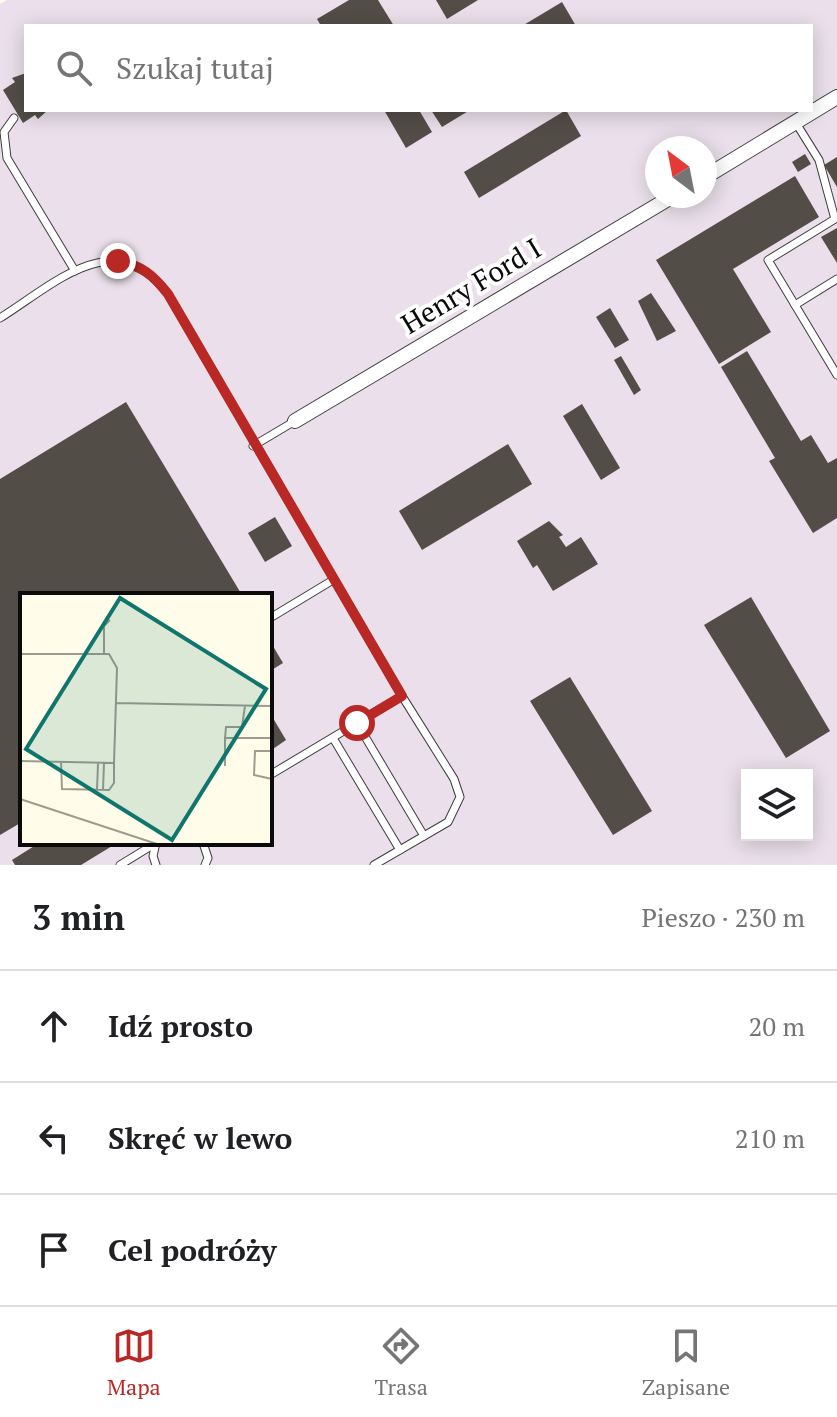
<!DOCTYPE html>
<html lang="pl">
<head>
<meta charset="utf-8">
<style>
  :root { --surface:#fff; --page:#f6f6f6; --text:#202124; --muted:#757577; --line:#e0e0e0; --accent:#b92825 }
  body { margin:0; font-family:"PT Serif",serif; background:var(--page); color:var(--text) }
  .controls { position:absolute; right:24px; bottom:24px; display:grid; overflow:hidden; border-radius:0px; box-shadow:0 4px 20px #0003 }
  .controls button { width:72px; height:72px; display:grid; place-items:center; padding:0; border:0; border-bottom:2px solid var(--line); background:var(--surface); color:var(--text); font:40px sans-serif }
  .compass { position:absolute; left:645px; top:136px; width:72px; height:72px; border-radius:50%; background:var(--surface); box-shadow:0 4px 20px #0003; rotate:328deg }
  .stop { position:absolute; width:24px; height:24px; margin:-18px; border:6px solid #b92825; border-radius:50%; background:#fff }
  .stop.end { background:#b92825; border-color:#fff; box-shadow:0 2px 8px #0008 }
  .list { margin:0; padding:0; list-style:none }
  h2 { display:flex; justify-content:space-between; align-items:center; height:104px; margin:0; padding:0 32px; font-size:34px }
  h2 small { font-size:26px; font-weight:400; color:var(--muted) }
  .list li { display:grid; grid-template-columns:52px 1fr auto; gap:24px; align-items:center; box-sizing:border-box; height:112px; padding:0 32px; border-top:2px solid var(--line) }
  .list b { display:block; font-size:30px; white-space:nowrap }
  .list em { font-size:26px; font-style:normal; color:var(--muted) }
  .icon { flex:none; width:44px; height:44px; fill:none; stroke:currentColor; stroke-width:2; stroke-linecap:round; stroke-linejoin:round }
  .map { position:relative; flex:none; width:837px; height:865px; overflow:hidden }
  .search { position:absolute; background:var(--surface); box-shadow:0 4px 20px #0003; left:24px; right:24px; top:24px; height:88px; display:flex; align-items:center; gap:20px; box-sizing:border-box; padding:0 28px; border-radius:0px; color:var(--muted); font-size:30px }
  .sheet { height:440px; background:var(--surface) }
  nav { display:flex; justify-content:space-around; align-items:center; box-sizing:border-box; height:112px; border-top:2px solid var(--line); background:var(--surface); font-size:22px; color:var(--muted) }
  nav a { display:grid; justify-items:center; gap:4px }
  nav .on { color:var(--accent) }
  .map>svg:first-child { display:block }
  .industrial { fill:#eadfea; fill-rule:evenodd }
  .building { fill:#534d48 }
  .lines { fill:none; stroke-linecap:round; stroke-linejoin:round }
  .service-casing { stroke:#3e3e3e; stroke-width:9 }
  .minor-casing { stroke:#3e3e3e; stroke-width:16 }
  .service { stroke:#fff; stroke-width:7 }
  .minor { stroke:#fff; stroke-width:14 }
  .route { stroke:#b92825; stroke-width:10 }
  .labels { text-anchor:middle; stroke-width:8; stroke-linejoin:round; paint-order:stroke }
  .street-label { font-size:28px; fill:#0b0b0b; stroke:#fff }
  .inset-road { fill:none; stroke:#9d9c90; stroke-width:2 }
  .view { fill:#0f766e; fill-opacity:0.15; stroke:#0f766e; stroke-width:4 }
  .inset-edge { fill:none; stroke:#0b0b0b; stroke-width:4 }
</style>
</head>
<body>
<div class="map">
<svg width="837" height="865" viewBox="0 0 837 865">
  <rect width="100%" height="100%" fill="#fffce9"/>
  <path class="industrial" d="M 7,0 L 837,0 L 837,865 L 0,865 L 0,4 ZM 26,26 L 811,26 L 811,110 L 26,110 ZM 657,148 L 705,148 L 705,196 L 657,196 ZM 22,595 L 270,595 L 270,843 L 22,843 ZM 747,775 L 807,775 L 807,835 L 747,835 Z"/>
  <g class="building">
    <path d="M 349,0 L 378,0 L 394,26 L 321,26 L 317,19 Z"/>
    <path d="M 436,0 L 478,0 L 447,19 Z"/>
    <path d="M 562,2 L 576,26 L 522,26 Z"/>
    <path d="M 26,73 L 26,110 L 48,110 L 38,119 L 35,115 L 23,123 L 3,90 L 15,82 L 12,78 Z"/>
    <path d="M 384,110 L 419,110 L 432,132 L 406,148 Z"/>
    <path d="M 431,110 L 470,110 L 442,127 Z"/>
    <path d="M 566,110 L 581,136 L 479,198 L 464,172 Z"/>
    <path d="M 805,154 L 811,164 L 798,172 L 792,162 Z"/>
    <path d="M 837,157 L 837,187 L 824,165 Z"/>
    <path d="M 795,176 L 819,217 L 733,269 L 771,332 L 719,364 L 656,260 Z"/>
    <path d="M 837,228 L 837,263 L 821,237 Z"/>
    <path d="M 651,293 L 676,331 L 657,341 L 638,301 Z"/>
    <path d="M 610,308 L 629,340 L 615,348 L 596,317 Z"/>
    <path d="M 747,351 L 801,441 L 811,435 L 828,463 L 837,458 L 837,518 L 813,533 L 769,461 L 775,458 L 721,367 Z"/>
    <path d="M 621,356 L 641,390 L 634,395 L 614,360 Z"/>
    <path d="M 126,402 L 242,595 L 22,595 L 22,822 L 0,835 L 0,479 Z"/>
    <path d="M 582,404 L 620,468 L 601,480 L 563,416 Z"/>
    <path d="M 508,444 L 532,484 L 422,550 L 399,511 Z"/>
    <path d="M 275,517 L 292,546 L 265,562 L 248,533 Z"/>
    <path d="M 549,521 L 563,535 L 559,537 L 566,547 L 581,537 L 598,564 L 553,591 L 537,565 L 533,568 L 517,541 Z"/>
    <path d="M 751,597 L 830,731 L 786,758 L 704,625 Z"/>
    <path d="M 270,641 L 283,663 L 270,671 Z"/>
    <path d="M 570,677 L 652,811 L 613,835 L 530,701 Z"/>
    <path d="M 270,713 L 286,740 L 270,751 Z"/>
    <path d="M 39,843 L 117,843 L 81,865 L 15,865 L 12,860 Z"/>
  </g>
  <g class="lines">
    <defs>
      <g id="service">
        <path d="M 14,118 L 4,132 L 7,158 L 75,271"/>
        <path d="M 837,279 L 795,305 L 837,375"/>
        <path d="M 795,305 L 768,260 L 835,219 L 819,160 L 796,123"/>
        <path d="M 0,318 C 56,283 114,224 168,294 L 402,696 L 270,775"/>
        <path d="M 253,446 L 295,421"/>
        <path d="M 270,618 L 333,580"/>
        <path d="M 357,723 L 424,836"/>
        <path d="M 333,738 L 400,850"/>
        <path d="M 156,843 L 153,856 L 156,865"/>
        <path d="M 203,843 L 208,858 L 205,865"/>
        <path d="M 120,865 L 156,843"/>
        <path d="M 374,865 L 448,822 L 460,797 L 454,779 L 402,696"/>
      </g>
      <g id="minor">
        <path d="M 705,177 L 837,97"/>
        <path d="M 295,421 L 673,196"/>
      </g>
    </defs>
    <use href="#service" class="service-casing"/>
    <use href="#minor" class="minor-casing"/>
    <use href="#service" class="service"/>
    <use href="#minor" class="minor"/>
  </g>
  <g class="lines">
    <path class="route" d="M 118,261 C 143,266 153,275 168,294 L 402,696 L 357,723"/>
  </g>
  <g class="labels">
    <g class="street-label">
      <text transform="translate(471 286) rotate(-31)" y="10">Henry Ford I</text>
    </g>
  </g>
  <g transform="translate(20 593)">
    <rect width="252" height="252" fill="#fffce9"/>
    <path class="inset-road" d="M 0,61 L 89,61 L 97,75 L 94,170 L 0,168M 84,61 L 84,33 L 90,27M 96,110 L 252,113M 205,145 L 206,134 L 222,134 L 225,113M 252,158 L 235,158 L 234,182 L 252,186M 41,169 L 42,196 L 89,197 L 94,190 L 94,170M 205,173 L 205,145 L 252,145M 77,197 L 78,170M 83,197 L 84,170M 0,206 L 140,252"/>
    <path class="view" d="M 100,5 L 246,96 L 152,247 L 6,156 Z"/>
    <rect width="252" height="252" class="inset-edge"/>
  </g>
</svg>
<div class="controls">
<button><svg class="icon" aria-label="layers" viewBox="0 0 24 24"><path d="M12 4l9 5-9 5-9-5zM3 14l9 5 9-5"/></svg></button>
</div>
<svg class="compass" viewBox="-18 -18 36 36"><path d="M0-13l5 13h-10z" fill="#e53935"/><path d="M0 13l5-13h-10z" fill="#757577"/></svg>
<div class="stop" style="left:357px;top:723px"></div>
<div class="stop end" style="left:118px;top:261px"></div>
<div class="search"><svg class="icon" aria-label="search" viewBox="0 0 24 24"><circle cx="10" cy="10" r="6"/><path d="M15 15l6 6"/></svg>Szukaj tutaj</div>
</div>
<section class="sheet">
<h2>3 min<small>Pieszo · 230 m</small></h2>
<ul class="list">
<li><svg class="icon" aria-label="ahead" viewBox="0 0 24 24"><path d="M12 20V5M6 11l6-6 6 6"/></svg><div><b>Idź prosto</b></div><em>20 m</em></li>
<li><svg class="icon" aria-label="left" viewBox="0 0 24 24"><path d="M17 20v-9H6M10 6l-5 5 5 5"/></svg><div><b>Skręć w lewo</b></div><em>210 m</em></li>
<li><svg class="icon" aria-label="arrive" viewBox="0 0 24 24"><path d="M6 21V4h12l-3 4 3 4H6"/></svg><div><b>Cel podróży</b></div></li>
</ul>
</section>
<nav>
<a class="on"><svg class="icon" aria-label="map" viewBox="0 0 24 24"><path d="M3 6l6-2 6 2 6-2v14l-6 2-6-2-6 2zM9 4v14M15 6v14"/></svg>Mapa</a>
<a><svg class="icon" aria-label="directions" viewBox="0 0 24 24"><path d="M12 3l9 9-9 9-9-9zM9 14v-3h6M13 9l2 2-2 2"/></svg>Trasa</a>
<a><svg class="icon" aria-label="saved" viewBox="0 0 24 24"><path d="M7 4h10v16l-5-4-5 4z"/></svg>Zapisane</a>
</nav>
</body>
</html>
